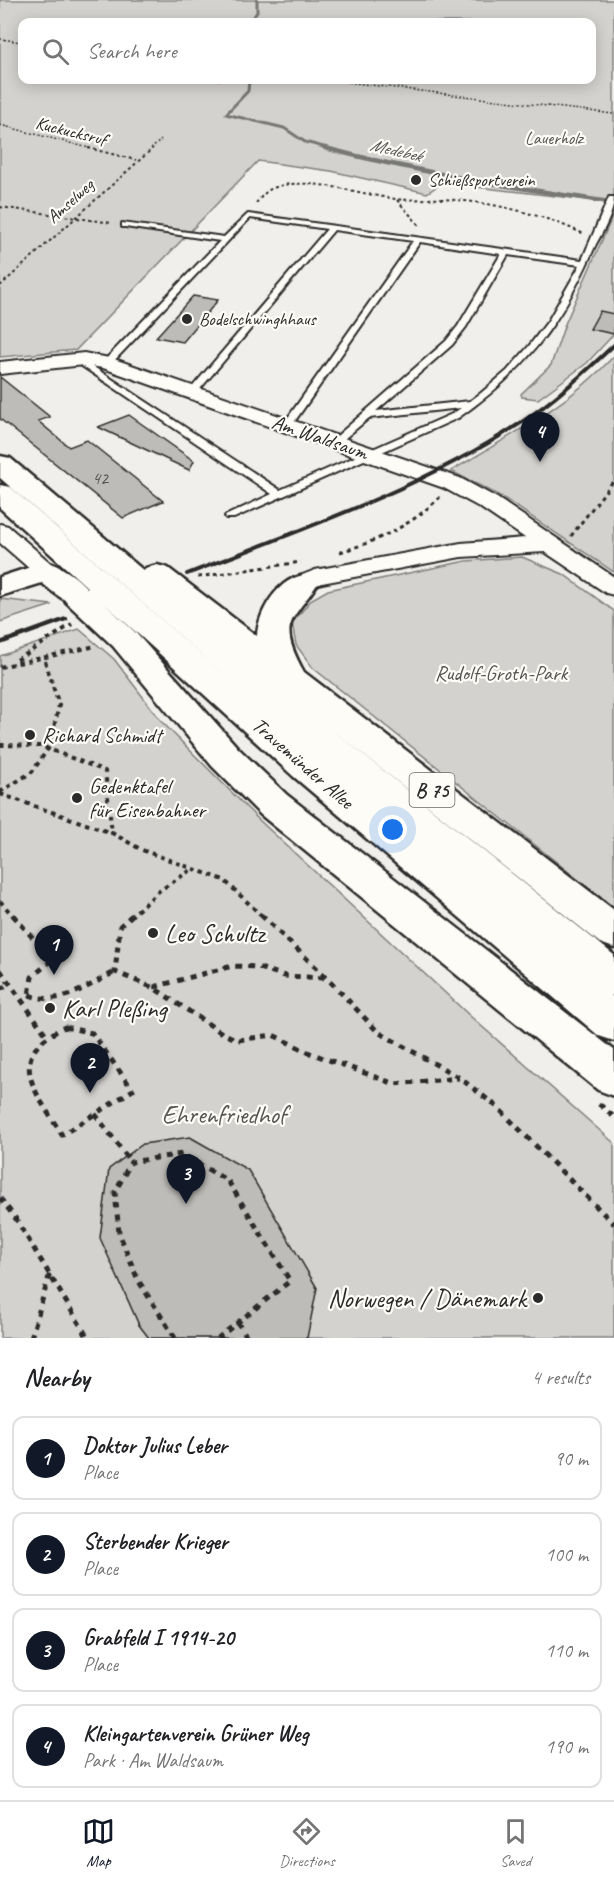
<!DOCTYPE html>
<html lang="en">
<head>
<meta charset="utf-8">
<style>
  :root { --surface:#fff; --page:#f6f6f6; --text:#202124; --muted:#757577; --line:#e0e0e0; --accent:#111827 }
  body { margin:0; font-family:Caveat,sans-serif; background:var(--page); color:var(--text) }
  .you { position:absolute; left:393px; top:830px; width:21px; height:21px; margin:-15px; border:4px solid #fff; border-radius:50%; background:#1a73e8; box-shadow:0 0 0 9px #1a73e833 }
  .badge { display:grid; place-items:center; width:39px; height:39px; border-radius:50%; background:var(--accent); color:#fff; font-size:20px; font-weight:700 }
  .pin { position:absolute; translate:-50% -50px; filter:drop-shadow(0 2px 3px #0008) }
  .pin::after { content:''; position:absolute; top:32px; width:21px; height:18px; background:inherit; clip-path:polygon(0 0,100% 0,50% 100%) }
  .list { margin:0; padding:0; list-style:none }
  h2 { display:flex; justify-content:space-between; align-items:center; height:78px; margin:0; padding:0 24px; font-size:26px }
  h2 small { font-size:20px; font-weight:400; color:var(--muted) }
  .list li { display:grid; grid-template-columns:39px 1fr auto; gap:18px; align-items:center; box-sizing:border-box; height:84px; margin:0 12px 12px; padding:0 12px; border:2px solid var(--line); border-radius:12px }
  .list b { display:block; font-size:22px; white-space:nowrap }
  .list p { margin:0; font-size:20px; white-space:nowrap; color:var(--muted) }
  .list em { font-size:20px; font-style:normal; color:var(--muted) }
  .icon { flex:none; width:33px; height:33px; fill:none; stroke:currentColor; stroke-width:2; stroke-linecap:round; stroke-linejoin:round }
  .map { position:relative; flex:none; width:614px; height:1338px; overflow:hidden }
  .search { position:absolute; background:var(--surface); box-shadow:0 3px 15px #0003; left:18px; right:18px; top:18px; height:66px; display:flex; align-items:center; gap:15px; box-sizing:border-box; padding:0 21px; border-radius:12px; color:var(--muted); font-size:22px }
  .sheet { height:462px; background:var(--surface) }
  nav { display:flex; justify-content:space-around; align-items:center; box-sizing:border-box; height:84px; border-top:2px solid var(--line); background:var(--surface); font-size:16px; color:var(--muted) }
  nav a { display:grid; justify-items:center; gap:3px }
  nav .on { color:var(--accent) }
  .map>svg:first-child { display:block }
  .green { fill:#d3d2cf; stroke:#7f7e7d; stroke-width:1.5; fill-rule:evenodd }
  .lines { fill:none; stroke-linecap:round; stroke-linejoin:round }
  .stream-far1 { stroke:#777775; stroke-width:3 }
  .stream { stroke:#777775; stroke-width:4.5 }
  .building { fill:#bdbcb8; stroke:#2b2b2b; stroke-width:1.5 }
  .lane-casing { stroke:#2b2b2b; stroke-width:4 }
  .street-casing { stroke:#2b2b2b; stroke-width:4 }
  .secondary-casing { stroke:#2b2b2b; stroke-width:5 }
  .highway-casing { stroke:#2b2b2b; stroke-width:5 }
  .path-far4 { stroke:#2b2b2b; stroke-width:1.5; stroke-dasharray:2 2; stroke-linecap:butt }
  .path-far3 { stroke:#2b2b2b; stroke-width:2; stroke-dasharray:3 3; stroke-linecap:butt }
  .path-far2 { stroke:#2b2b2b; stroke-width:3; stroke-dasharray:4 4; stroke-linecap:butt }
  .path-far1 { stroke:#2b2b2b; stroke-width:4; stroke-dasharray:4.5 4.5; stroke-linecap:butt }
  .path { stroke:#2b2b2b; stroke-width:5; stroke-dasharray:6 6; stroke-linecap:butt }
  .lane { fill:#fdfcf7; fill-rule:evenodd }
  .street { fill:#fdfcf7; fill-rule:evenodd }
  .secondary { fill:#fdfcf7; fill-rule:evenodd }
  .highway { fill:#fdfcf7; fill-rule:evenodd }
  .rail-far1 { stroke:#2b2b2b; stroke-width:4 }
  .rail { stroke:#2b2b2b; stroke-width:4.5 }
  .poi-dot { fill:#2b2b2b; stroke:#fdfcf7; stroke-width:2 }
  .labels { text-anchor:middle; stroke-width:4.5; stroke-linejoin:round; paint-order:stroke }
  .far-street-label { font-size:18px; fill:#2b2b2b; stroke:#fdfcf7 }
  .far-park-label { font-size:18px; fill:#555554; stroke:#fdfcf7 }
  .far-water-label { font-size:18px; font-style:italic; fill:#575756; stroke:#fdfcf7 }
  .far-poi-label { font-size:18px; fill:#2b2b2b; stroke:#fdfcf7; text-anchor:start }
  .number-label { font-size:18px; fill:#504f4e }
  .shield { fill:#fdfcf7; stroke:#6a6a68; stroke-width:1.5 }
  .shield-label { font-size:20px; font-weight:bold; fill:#2b2b2b }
  .street-label { font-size:21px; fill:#2b2b2b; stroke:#fdfcf7 }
  .park-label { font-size:21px; fill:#555554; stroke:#fdfcf7 }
  .poi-label { font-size:21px; fill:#2b2b2b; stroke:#fdfcf7; text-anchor:start }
  .near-poi-label { font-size:26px; fill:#2b2b2b; stroke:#fdfcf7; text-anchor:start }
  .near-park-label { font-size:26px; fill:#555554; stroke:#fdfcf7 }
</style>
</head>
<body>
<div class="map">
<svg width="614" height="1338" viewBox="0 0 614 1338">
  <rect width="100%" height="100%" fill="#f0efeb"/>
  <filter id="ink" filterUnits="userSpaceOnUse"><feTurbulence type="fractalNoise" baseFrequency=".0167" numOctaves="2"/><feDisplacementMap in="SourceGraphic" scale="12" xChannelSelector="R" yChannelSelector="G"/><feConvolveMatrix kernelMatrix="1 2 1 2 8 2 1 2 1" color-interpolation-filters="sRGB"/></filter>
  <g filter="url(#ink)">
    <g class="green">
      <path d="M 0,0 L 614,0 L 614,203 L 442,183 L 427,193 L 331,171 L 258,161 L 76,350 L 0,357 ZM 22,22 L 592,22 L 592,80 L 22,80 Z"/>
      <path d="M 614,213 L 614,334 L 587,363 L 538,399 L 522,397 L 521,394 L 551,365 L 565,324 Z"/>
      <path d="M 614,356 L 614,572 L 502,497 L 451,471 C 508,437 569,405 614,356 Z"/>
      <path d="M 522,557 L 563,574 L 614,611 L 614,908 L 313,668 L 296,645 L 292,623 L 312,599 L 328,590 L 466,561 Z"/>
      <path d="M 0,599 L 52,605 L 0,622 Z"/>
      <path d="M 79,629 L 114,659 L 162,722 L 258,819 L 470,1016 L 614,1143 L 614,1338 L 0,1338 L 0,656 Z"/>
    </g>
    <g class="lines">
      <g class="stream-far1">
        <path d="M 250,22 L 257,12 L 257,0"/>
        <path d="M 249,80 L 248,91 L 226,114 L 284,128 L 305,142 L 331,149"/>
      </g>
      <path class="stream" d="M 325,148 C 419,173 513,187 608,202"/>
    </g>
    <g class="building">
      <path d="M 193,296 L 218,300 L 183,342 L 156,337 Z"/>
      <path d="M 600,311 L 614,314 L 614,334 L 590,329 Z"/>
      <path d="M 0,377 L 50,417 L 38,421 L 69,447 L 87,440 L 163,501 L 123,518 L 0,419 Z"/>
      <path d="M 129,415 L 194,461 L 189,470 L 98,427 Z"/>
      <path d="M 190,1137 L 248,1170 L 317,1288 L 307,1338 L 149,1338 L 139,1325 L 100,1238 L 109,1169 L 143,1144 Z"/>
    </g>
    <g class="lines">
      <defs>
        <path id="lane" d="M 609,197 L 614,197 C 614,213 603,231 596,244 C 562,322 528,369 458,418 L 234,518 L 226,518 L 225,516 L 272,494 L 73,360 L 74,358 L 80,358 L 280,490 L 452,414 L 461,408 L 369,418 L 338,444 L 335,445 L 330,442 L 446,341 L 458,326 L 501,254 L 420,242 L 290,428 L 287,429 L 282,426 L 413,241 L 334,230 L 195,395 L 189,395 L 189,391 L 327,229 L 250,218 L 110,365 L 104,365 L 104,361 L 220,241 L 125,227 L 122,227 L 122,223 L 224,237 L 248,214 L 582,260 ZM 508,255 L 580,265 L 548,321 L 529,346 L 507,371 L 481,393 L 470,401 L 376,411 L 452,345 L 466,327 Z"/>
        <g id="street">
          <path d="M 84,353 L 114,359 L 460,478 L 497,498 L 614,577 L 614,595 L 606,593 L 545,552 L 461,557 L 322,583 L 303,590 L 295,588 L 291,583 L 295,578 L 315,570 L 461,543 L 525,538 L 481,508 L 444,488 L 103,368 L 84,365 L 0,374 L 0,362 Z"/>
          <path d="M 0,524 L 8,526 L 54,566 L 58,571 L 54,576 L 38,576 L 0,543 Z"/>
        </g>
        <path id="secondary" d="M 46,562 C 63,566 83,581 92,595 L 88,602 C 68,607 57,595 42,583 L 0,596 L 0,577 Z"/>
        <path id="highway" d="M 0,456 L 10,458 L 144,571 L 146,568 L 157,565 L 168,568 L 257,636 C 258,609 284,569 314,576 L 318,583 C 291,623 277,623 304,672 L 614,910 L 614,948 L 600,943 L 320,720 L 614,955 L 614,996 L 611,995 L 614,998 L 614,1041 L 599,1036 L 293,776 L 103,602 L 135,632 L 238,748 L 287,795 L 614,1050 L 614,1096 L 598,1090 L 261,815 L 212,766 L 113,646 L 66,602 L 62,595 L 66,588 L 77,586 L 88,588 L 0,508 L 0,485 L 10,487 L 334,771 L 0,478 Z"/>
      </defs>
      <use href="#lane" class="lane-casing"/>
      <use href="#street" class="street-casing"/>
      <use href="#secondary" class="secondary-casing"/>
      <use href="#highway" class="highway-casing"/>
      <g class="path-far4">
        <path d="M 0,39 L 22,42"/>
        <path d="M 329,80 L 614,114"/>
        <path d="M 0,125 L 93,149"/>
        <path d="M 151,149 L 161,140"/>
      </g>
      <g class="path-far3">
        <path d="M 88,148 L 136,160"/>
        <path d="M 397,200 L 420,226"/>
        <path d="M 256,203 C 260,199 264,193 269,190 C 301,173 361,195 396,199 C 411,201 427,198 442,199 C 492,202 539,213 584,234"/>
        <path d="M 0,207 L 112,223"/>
        <path d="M 0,286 L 153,148"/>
      </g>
      <g class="path-far2">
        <path d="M 571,536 L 614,480"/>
        <path d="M 340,552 C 378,541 412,525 440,497"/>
        <path d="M 198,577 L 301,562"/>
      </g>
      <g class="path-far1">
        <path d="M 17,660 L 72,624"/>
        <path d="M 0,667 L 96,646"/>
        <path d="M 0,745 L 41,746 L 105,771 L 112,833 L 142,850 L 224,880 L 263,917"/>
        <path d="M 0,792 L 32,772 L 50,746 L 59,705 L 44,658"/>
        <path d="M 0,794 L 112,833"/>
        <path d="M 0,901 L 14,917"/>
        <path d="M 130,917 L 159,891 L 194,868"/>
      </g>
      <g class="path">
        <path d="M 13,915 L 52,960 L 32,977 L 29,995"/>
        <path d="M 132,915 L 120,926 L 115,972 L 154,988 L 222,1033 L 238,1040 L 273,1035 L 310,1053 L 395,1084 L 459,1078"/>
        <path d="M 261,915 L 327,978 L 378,1032 L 460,1078 L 496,1106 L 614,1224"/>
        <path d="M 0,970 L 45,1033"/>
        <path d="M 154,987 L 232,966 L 257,967 L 285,976 L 325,978"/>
        <path d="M 0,988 L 9,986"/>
        <path d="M 29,995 C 60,1007 87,986 115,972"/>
        <path d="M 65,1027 L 92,1033 L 133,1090 L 62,1135 C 35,1091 3,1056 65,1027 Z"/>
        <path d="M 599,1104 L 614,1117"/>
        <path d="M 95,1114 L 131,1162"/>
        <path d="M 0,1198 L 16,1219 L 88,1338"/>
        <path d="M 237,1322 L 248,1338"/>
        <path d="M 31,1338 L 50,1273"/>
        <path d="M 175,1338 L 138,1280 L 119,1233 L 115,1192 L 131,1162 L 182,1154 L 228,1181 L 290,1281 L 218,1338"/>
      </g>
      <use href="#lane" class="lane"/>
      <use href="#street" class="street"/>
      <use href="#secondary" class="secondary"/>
      <use href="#highway" class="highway"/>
      <path class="rail-far1" d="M 187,574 C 300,530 417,490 519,424 C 554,401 584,373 614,345"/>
      <path class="rail" d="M 0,643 L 66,619"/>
    </g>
  </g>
  <g class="poi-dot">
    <circle cx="416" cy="180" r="6"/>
    <circle cx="187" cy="319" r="6"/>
    <circle cx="30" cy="735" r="6"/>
    <circle cx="77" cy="798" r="6"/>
    <circle cx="153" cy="933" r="6"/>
    <circle cx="50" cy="1008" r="6"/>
    <circle cx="538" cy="1298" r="6"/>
  </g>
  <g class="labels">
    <g class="far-street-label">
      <text transform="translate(71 131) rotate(14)" y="6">Kuckucksruf</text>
      <text transform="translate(70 201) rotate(-42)" y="6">Amselweg</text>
    </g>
    <g class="far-park-label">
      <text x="554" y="144">Lauerholz</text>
    </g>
    <g class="far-water-label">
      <text transform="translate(396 150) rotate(13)" y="6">Medebek</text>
    </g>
    <g class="far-poi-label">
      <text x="428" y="186">Schießsportverein</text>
      <text x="199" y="325">Bodelschwinghhaus</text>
    </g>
    <g class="number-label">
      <text x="100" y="484">42</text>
    </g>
    <rect class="shield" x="409.5" y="773" width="45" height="34" rx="4.5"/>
    <g class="shield-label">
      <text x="432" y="797">B 75</text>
    </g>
    <g class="street-label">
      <text transform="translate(320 437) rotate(19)" y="7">Am Waldsaum</text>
      <text transform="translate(303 763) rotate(41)" y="7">Travemünder Allee</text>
    </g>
    <g class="park-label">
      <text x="501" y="680">Rudolf-Groth-Park</text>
    </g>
    <g class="poi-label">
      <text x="42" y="742">Richard Schmidt</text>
      <text x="89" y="793">Gedenktafel<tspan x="89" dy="24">für Eisenbahner</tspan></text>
    </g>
    <g class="near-poi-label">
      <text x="165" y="942">Leo Schultz</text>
      <text x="62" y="1017">Karl Pleßing</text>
      <text x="526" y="1307" text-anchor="end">Norwegen / Dänemark</text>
    </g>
    <g class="near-park-label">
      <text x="224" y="1123">Ehrenfriedhof</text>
    </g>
  </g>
</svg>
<div class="you"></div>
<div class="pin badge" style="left:54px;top:975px">1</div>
<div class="pin badge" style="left:90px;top:1093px">2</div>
<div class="pin badge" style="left:186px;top:1204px">3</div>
<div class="pin badge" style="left:540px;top:462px">4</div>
<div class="search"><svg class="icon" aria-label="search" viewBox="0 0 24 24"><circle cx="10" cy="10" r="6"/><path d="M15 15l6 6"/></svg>Search here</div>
</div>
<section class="sheet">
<h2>Nearby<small>4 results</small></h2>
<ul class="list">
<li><span class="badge">1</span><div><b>Doktor Julius Leber</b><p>Place</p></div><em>90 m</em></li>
<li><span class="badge">2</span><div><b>Sterbender Krieger</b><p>Place</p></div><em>100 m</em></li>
<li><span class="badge">3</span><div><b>Grabfeld I 1914-20</b><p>Place</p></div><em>110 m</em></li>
<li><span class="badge">4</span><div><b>Kleingartenverein Grüner Weg</b><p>Park · Am Waldsaum</p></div><em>190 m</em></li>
</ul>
</section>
<nav>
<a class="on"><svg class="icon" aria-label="map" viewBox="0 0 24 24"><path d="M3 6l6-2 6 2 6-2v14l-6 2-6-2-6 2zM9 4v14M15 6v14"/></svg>Map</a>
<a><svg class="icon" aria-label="directions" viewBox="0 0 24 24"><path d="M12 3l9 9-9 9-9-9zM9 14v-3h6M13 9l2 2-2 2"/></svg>Directions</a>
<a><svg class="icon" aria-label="saved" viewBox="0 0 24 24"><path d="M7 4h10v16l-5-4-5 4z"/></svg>Saved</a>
</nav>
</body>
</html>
